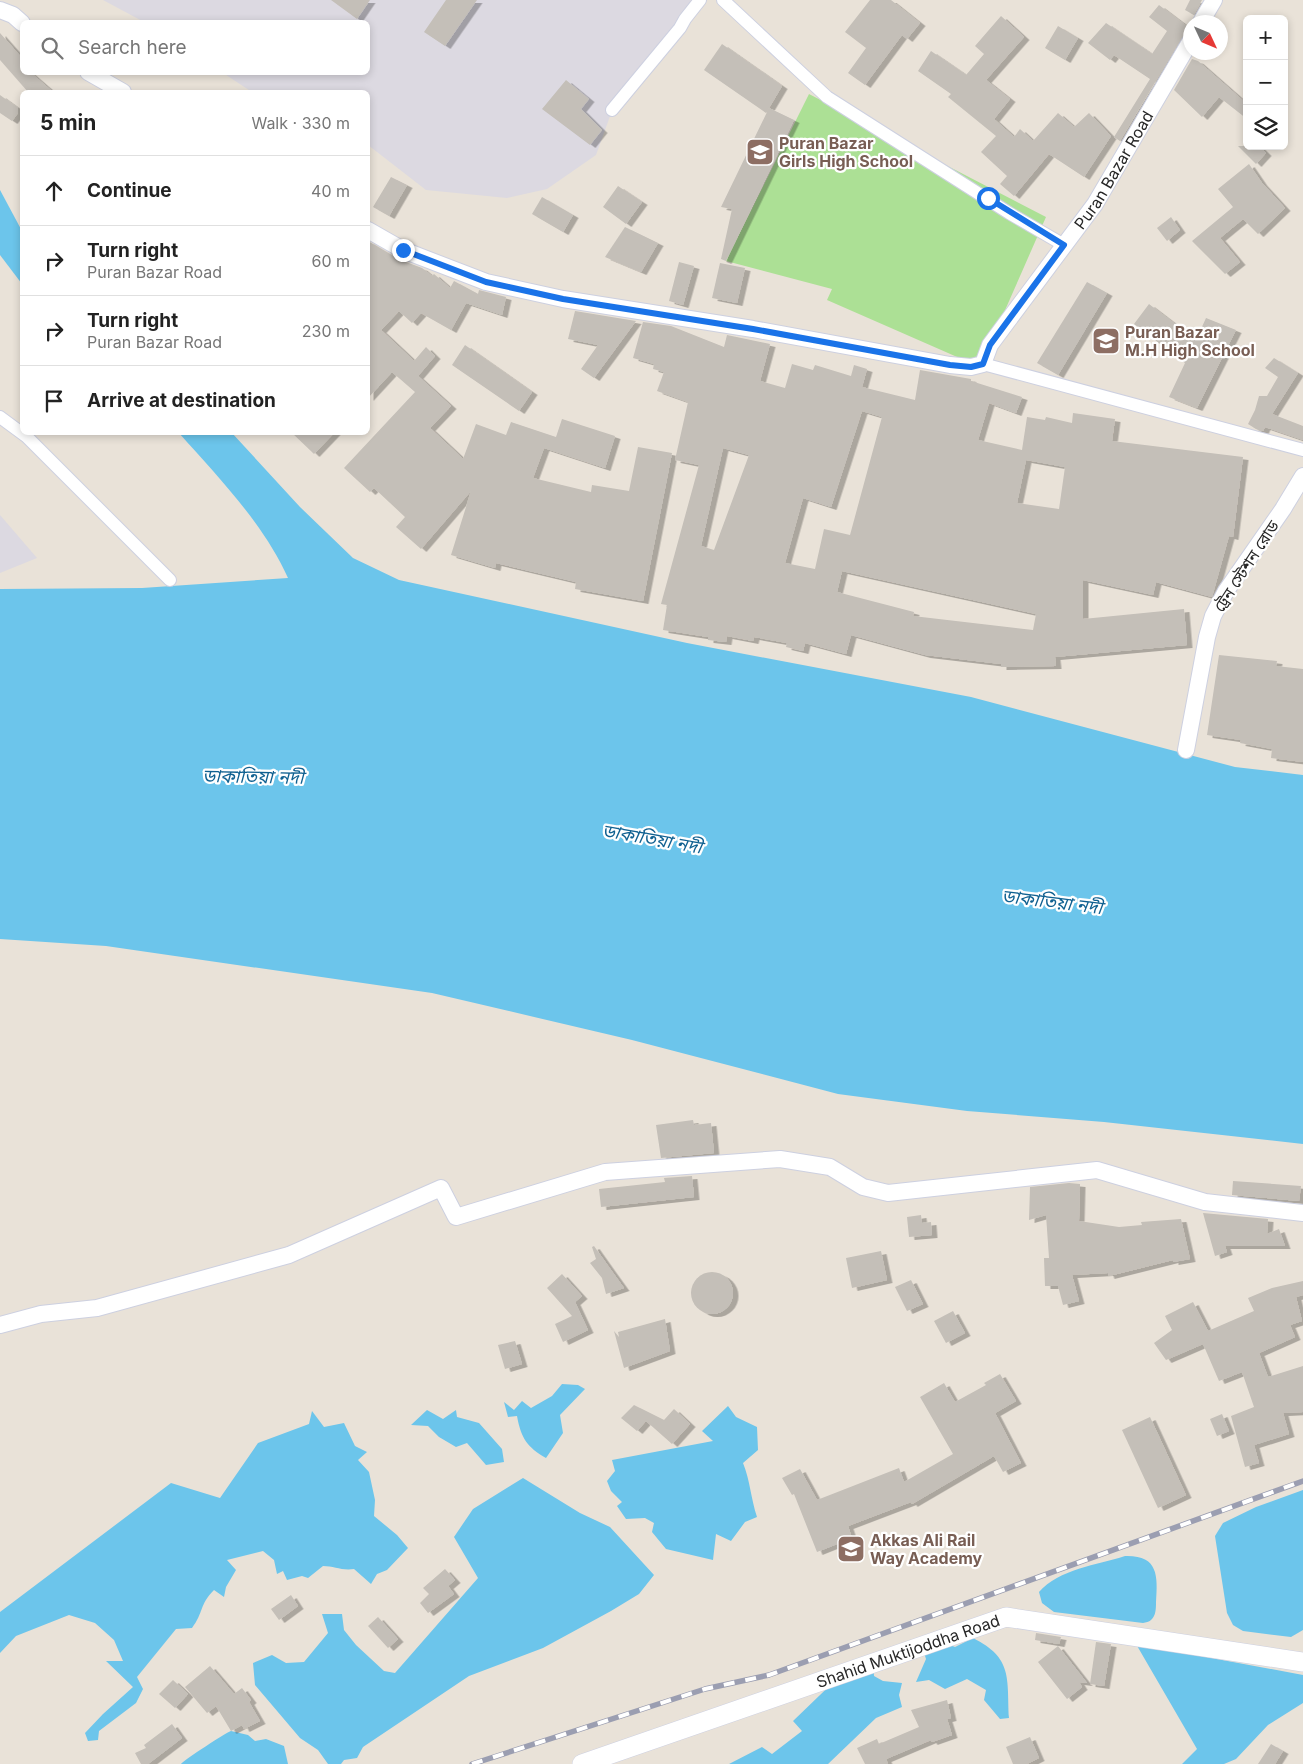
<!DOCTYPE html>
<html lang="en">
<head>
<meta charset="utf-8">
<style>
  :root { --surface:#fff; --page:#f2f2f2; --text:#222; --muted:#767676; --line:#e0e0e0 }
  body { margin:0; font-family:Inter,"Noto Sans Bengali",sans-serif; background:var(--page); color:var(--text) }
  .controls { position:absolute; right:15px; top:15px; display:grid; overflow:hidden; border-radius:8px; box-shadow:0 2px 8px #0003 }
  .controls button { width:45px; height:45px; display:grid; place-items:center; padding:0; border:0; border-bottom:1px solid var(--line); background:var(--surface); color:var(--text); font:25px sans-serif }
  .compass { position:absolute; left:1183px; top:15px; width:45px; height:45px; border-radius:50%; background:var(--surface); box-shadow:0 2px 8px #0003; rotate:134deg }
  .stop { position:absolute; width:15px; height:15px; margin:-11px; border:4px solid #1a73e8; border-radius:50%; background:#fff }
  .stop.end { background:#1a73e8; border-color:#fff; box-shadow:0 1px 5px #0008 }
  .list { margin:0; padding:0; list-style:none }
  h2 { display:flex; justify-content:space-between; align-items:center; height:65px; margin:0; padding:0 20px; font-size:21px }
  h2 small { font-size:16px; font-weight:400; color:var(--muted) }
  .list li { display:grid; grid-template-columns:32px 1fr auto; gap:15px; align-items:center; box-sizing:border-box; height:70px; padding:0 20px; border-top:1px solid var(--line) }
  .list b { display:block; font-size:19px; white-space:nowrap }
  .list p { margin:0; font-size:16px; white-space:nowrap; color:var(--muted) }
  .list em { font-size:16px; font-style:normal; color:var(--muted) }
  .icon { flex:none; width:28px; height:28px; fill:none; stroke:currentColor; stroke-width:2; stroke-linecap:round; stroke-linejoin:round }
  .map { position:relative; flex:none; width:1303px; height:1764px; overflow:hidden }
  .search { position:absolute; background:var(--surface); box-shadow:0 2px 8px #0003; left:20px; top:20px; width:350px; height:55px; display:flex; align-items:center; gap:12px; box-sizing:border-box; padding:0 18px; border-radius:8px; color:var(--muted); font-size:19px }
  .panel { position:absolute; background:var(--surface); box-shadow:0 2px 8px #0003; left:20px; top:90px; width:350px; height:345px; border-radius:8px }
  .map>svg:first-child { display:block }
  .industrial { fill:#dcd9e1 }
  .green { fill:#ace095 }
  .water { fill:#6cc5eb }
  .building { fill:#c4bfb8; fill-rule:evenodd; filter:url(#shadow) }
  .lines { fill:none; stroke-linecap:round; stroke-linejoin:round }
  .minor-casing { stroke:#cdd0e0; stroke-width:14 }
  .tertiary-casing { stroke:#cdd0e0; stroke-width:18 }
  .secondary-casing { stroke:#cdd0e0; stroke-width:20 }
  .minor { stroke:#fff; stroke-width:12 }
  .tertiary { stroke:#fff; stroke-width:16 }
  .secondary { stroke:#fff; stroke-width:19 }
  .rail-casing { stroke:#9b9eb1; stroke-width:5.5 }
  .rail { stroke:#fff; stroke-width:4; stroke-dasharray:11; stroke-linecap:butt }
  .route { stroke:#1a73e8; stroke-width:6 }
  .labels { text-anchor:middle; stroke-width:4.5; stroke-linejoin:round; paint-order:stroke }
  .education-label { font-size:16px; font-weight:bold; fill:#785e54; stroke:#fff; text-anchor:start }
  .street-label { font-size:16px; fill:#272727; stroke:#fff }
  .water-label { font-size:18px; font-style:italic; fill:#106191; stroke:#fff }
</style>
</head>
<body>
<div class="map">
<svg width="1303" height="1764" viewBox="0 0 1303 1764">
  <defs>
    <filter id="shadow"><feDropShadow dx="5.5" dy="3" stdDeviation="0" flood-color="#0004"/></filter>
  </defs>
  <rect width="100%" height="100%" fill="#e9e2d8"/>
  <g class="industrial">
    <path d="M 103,0 L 691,0 L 680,23 L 618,94 L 596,155 L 547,189 L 507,198 L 426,190 L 368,145 L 368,92 L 252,92 L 223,73 L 368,72 L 368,22 L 144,22 Z"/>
    <path d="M 0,515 L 37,558 L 0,573 Z"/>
  </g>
  <path class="green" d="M 809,94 L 1046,217 L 980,367 L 827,300 L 832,289 L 726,261 Z"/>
  <g class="water">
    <path d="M 0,190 L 22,231 L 22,284 L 0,255 Z"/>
    <path d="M 179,433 L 232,433 L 300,507 L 353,558 L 399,580 L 687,643 L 971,697 L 1235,767 L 1303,775 L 1303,1144 L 1104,1122 L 967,1111 L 838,1094 L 632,1040 L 432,993 L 106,946 L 0,939 L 0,589 L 142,588 L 288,578 C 263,523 219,478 179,433 Z"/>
    <path d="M 562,1384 L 578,1385 L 585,1389 L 560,1415 L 563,1433 L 546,1458 C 527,1447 521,1438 517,1416 L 508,1417 L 504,1402 L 514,1410 L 522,1401 L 531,1408 L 552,1396 Z"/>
    <path d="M 728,1406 L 736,1417 L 757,1427 L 758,1450 L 743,1463 C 750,1480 751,1499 757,1517 L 745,1522 L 731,1541 L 716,1534 L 713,1560 L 666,1549 L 652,1532 L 654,1523 L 645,1518 L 626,1519 L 617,1506 L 622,1502 L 611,1491 L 607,1481 L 615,1471 L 612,1460 L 713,1441 L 702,1431 Z"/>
    <path d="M 427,1410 L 443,1419 L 456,1410 L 457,1417 L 479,1423 L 502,1449 L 504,1462 L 486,1465 L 467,1443 L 456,1447 L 439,1437 L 428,1426 L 411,1425 Z"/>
    <path d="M 312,1411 L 324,1427 L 344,1423 L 355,1446 L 367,1452 L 358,1460 L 369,1472 L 375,1500 L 374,1516 L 397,1535 L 408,1548 L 387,1570 L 377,1574 L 371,1584 L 354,1569 C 342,1571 334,1566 323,1566 L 308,1578 L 302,1576 L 287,1580 L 283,1571 L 277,1574 L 274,1560 L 263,1551 L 227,1560 L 236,1570 L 226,1587 L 224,1597 L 214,1590 C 199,1605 204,1612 192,1628 L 176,1629 L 137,1677 L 143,1689 L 136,1703 L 99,1731 L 98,1740 L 88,1741 L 85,1733 L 103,1714 L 133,1687 L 106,1661 L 123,1661 L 114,1640 L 95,1623 L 69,1615 L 16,1636 L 0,1653 L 0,1612 L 171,1483 L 220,1498 L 258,1443 L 309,1424 Z"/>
    <path d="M 523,1478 L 580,1513 L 610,1527 L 654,1575 L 639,1594 L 611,1611 L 543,1648 L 469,1676 L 363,1747 L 357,1758 L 344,1760 L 341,1764 L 328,1764 L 318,1750 L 300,1738 L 255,1685 L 253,1663 L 272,1655 L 286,1663 L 304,1662 L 328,1633 L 322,1614 L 342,1614 L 344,1630 L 356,1645 L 384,1671 L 395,1673 L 478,1578 L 454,1537 L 473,1509 Z"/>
    <path d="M 1303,1490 L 1303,1630 L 1291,1637 L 1243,1631 L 1233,1625 L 1227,1613 L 1215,1536 L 1223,1523 L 1256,1507 Z"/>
    <path d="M 1125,1556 C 1158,1555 1158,1575 1156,1602 C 1156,1608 1156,1616 1151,1620 C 1149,1622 1146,1622 1143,1623 L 1054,1612 L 1042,1603 L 1039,1592 C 1059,1569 1097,1565 1125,1556 Z"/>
    <path d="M 931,1637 L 955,1647 L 973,1638 C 1013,1658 1007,1678 1009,1718 L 1000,1719 L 984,1700 L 986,1690 L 967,1679 L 945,1689 L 929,1680 L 916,1682 L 926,1659 L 920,1640 Z"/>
    <path d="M 1136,1644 L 1303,1675 L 1303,1703 L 1268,1725 L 1236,1759 L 1224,1764 L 1182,1764 L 1197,1749 Z"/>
    <path d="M 873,1659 L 874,1676 L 883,1681 L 902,1683 L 899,1695 L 902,1707 L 876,1718 L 828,1764 L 729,1764 L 762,1747 L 772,1754 L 802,1731 L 793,1721 L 847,1669 Z"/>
    <path d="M 231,1731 L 248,1735 L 255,1741 L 266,1739 L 284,1746 L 288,1764 L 181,1764 C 184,1760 227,1732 231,1731 Z"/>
  </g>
  <g class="building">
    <path d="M 331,0 L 370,0 L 357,19 Z"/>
    <path d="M 446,0 L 477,0 L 445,46 L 424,32 Z"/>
    <path d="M 870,0 L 891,0 L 920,23 L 907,39 L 902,35 L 865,85 L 848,73 L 866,48 L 845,32 Z"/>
    <path d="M 1190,0 L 1202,0 L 1194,15 L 1185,10 Z"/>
    <path d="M 1159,5 L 1188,27 L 1120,141 L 1114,137 L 1150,79 L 1114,55 L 1110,60 L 1088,43 L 1106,23 L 1152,54 L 1167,31 L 1149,17 Z"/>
    <path d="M 1001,16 L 1024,37 L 986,80 L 1010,99 L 994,119 L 1014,137 L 1020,129 L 1033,141 L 1058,113 L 1074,127 L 1089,113 L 1111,136 L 1084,177 L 1049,154 L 1014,196 L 1000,184 L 1007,176 L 981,152 L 996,136 L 948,97 L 951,94 L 918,71 L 931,51 L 966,75 L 984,54 L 975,46 Z"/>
    <path d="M 1058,26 L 1078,38 L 1065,60 L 1045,48 Z"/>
    <path d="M 0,33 L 22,58 L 22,72 L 30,72 L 53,92 L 28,92 L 0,60 Z"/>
    <path d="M 722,44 L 782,86 L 766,113 L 704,70 Z"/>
    <path d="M 1192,59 L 1198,61 L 1247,104 L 1247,119 L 1219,97 L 1202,117 L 1174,90 Z"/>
    <path d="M 566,80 L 589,99 L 581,109 L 602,130 L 590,145 L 542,109 Z"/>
    <path d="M 0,95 L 18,108 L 18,113 L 12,121 L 0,113 Z"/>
    <path d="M 769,108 L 794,120 L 726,261 L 721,259 L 732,209 L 721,207 Z"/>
    <path d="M 1238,146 L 1259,146 L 1266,153 L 1256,164 Z"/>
    <path d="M 1249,164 L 1262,183 L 1285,208 L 1258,234 L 1243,219 L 1220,238 L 1240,262 L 1225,274 L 1192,241 L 1233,207 L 1218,189 Z"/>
    <path d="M 391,177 L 407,185 L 389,216 L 373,207 Z"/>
    <path d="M 618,186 L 642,202 L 626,224 L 603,207 Z"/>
    <path d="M 542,197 L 573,215 L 563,232 L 532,214 Z"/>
    <path d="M 1171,217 L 1180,230 L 1167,241 L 1157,228 Z"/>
    <path d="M 625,227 L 658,243 L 641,272 L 605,257 Z"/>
    <path d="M 368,241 L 398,259 L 422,268 L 432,276 L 434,274 L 450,288 L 454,281 L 478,294 L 479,290 L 506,297 L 502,315 L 466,303 L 451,330 L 421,313 L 412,323 L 399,311 L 381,330 L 414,361 L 426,347 L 435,356 L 418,376 L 451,406 L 430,428 L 463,459 L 476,424 L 506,435 L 511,422 L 556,437 L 562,419 L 615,436 L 605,468 L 544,448 L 533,478 L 591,492 L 592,485 L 629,491 L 638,447 L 672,453 L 643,601 L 575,589 L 576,582 L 496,563 L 495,568 L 451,555 L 471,491 L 421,549 L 396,527 L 405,517 L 374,488 L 370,492 L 344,468 L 415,392 L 392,372 L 368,398 Z"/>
    <path d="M 679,262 L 694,266 L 683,305 L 669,301 Z"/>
    <path d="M 720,263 L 745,268 L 737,303 L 712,298 Z"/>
    <path d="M 1087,282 L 1107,293 L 1058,375 L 1037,363 Z"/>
    <path d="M 1149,304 L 1196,340 L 1206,318 L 1236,330 L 1197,408 L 1169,397 L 1185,363 L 1134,324 Z"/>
    <path d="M 575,311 L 636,321 L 594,378 L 581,369 L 598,345 L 568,339 Z"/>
    <path d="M 643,322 L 671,326 L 724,347 L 727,335 L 770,344 L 760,381 L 785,388 L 792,364 L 813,370 L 815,365 L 851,376 L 854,365 L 867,369 L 862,387 L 915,400 L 920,370 L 971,379 L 971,381 L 1022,397 L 1016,413 L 989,403 L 978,440 L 1022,450 L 1027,417 L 1045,420 L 1046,417 L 1072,423 L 1073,413 L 1115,419 L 1112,441 L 1243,457 L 1233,537 L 1229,536 L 1212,597 L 1156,582 L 1153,595 L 1083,580 L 1083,619 L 1184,609 L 1187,645 L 1055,657 L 1056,666 L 1001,667 L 1001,664 L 925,655 L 851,635 L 846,654 L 805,643 L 803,651 L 786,647 L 787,643 L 754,637 L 753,641 L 727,636 L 726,642 L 708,640 L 708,637 L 663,630 L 667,605 L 661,604 L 699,465 L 675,460 L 688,402 L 657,391 L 664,372 L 653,369 L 654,364 L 633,358 ZM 862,411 L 882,417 L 850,535 L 824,529 L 815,569 L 785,563 L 803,498 L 831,507 ZM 723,448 L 749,455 L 714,550 L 701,546 ZM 1026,460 L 1065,467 L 1059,509 L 1017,503 ZM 842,571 L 1036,614 L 1033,630 L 913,616 L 914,612 L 837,592 Z"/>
    <path d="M 465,345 L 532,392 L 519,411 L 452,365 Z"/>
    <path d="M 1274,358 L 1298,373 L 1272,414 L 1303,426 L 1303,440 L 1265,427 L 1263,431 L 1256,429 L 1248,424 L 1255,410 L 1259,396 L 1267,396 L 1278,377 L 1265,368 Z"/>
    <path d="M 291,432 L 335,432 L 314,454 Z"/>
    <path d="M 1219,655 L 1277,661 L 1276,666 L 1303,669 L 1303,762 L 1271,758 L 1272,749 L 1240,743 L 1241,740 L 1207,735 Z"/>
    <path d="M 693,1120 L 694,1125 L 711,1123 L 714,1153 L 661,1158 L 656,1125 Z"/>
    <path d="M 692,1176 L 694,1197 L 601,1207 L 599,1189 L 665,1182 L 664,1178 Z"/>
    <path d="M 1233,1181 L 1301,1186 L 1299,1201 L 1232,1195 Z"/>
    <path d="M 1069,1183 L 1080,1184 L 1079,1221 L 1119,1227 L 1142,1225 L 1141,1222 L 1181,1219 L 1190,1259 L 1173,1262 L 1173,1260 L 1109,1276 L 1108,1273 L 1072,1275 L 1079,1301 L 1063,1305 L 1058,1286 L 1045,1286 L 1044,1258 L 1049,1258 L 1046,1215 L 1029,1220 L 1030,1187 Z"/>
    <path d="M 1203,1213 L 1268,1219 L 1267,1234 L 1279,1229 L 1285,1246 L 1225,1246 L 1227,1252 L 1215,1256 Z"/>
    <path d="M 921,1215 L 922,1223 L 931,1222 L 932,1235 L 909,1237 L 907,1217 Z"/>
    <path d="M 594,1246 L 611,1270 L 624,1288 L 606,1294 L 602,1278 L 590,1263 L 596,1259 L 592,1247 Z"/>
    <path d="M 881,1251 L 887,1280 L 852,1288 L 846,1258 Z"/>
    <circle cx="712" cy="1293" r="21"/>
    <path d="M 562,1274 L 582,1296 L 575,1302 L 588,1330 L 563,1342 L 555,1324 L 572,1316 L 547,1288 Z"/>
    <path d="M 911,1280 L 923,1304 L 907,1311 L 895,1287 Z"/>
    <path d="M 1303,1281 L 1303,1295 L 1296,1297 L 1302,1321 L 1290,1325 L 1295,1337 L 1259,1353 L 1268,1377 L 1303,1366 L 1303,1412 L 1283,1413 L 1289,1434 L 1254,1445 L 1259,1463 L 1245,1467 L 1231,1416 L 1254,1407 L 1242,1372 L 1219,1381 L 1203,1344 L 1166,1360 L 1154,1343 L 1172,1330 L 1165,1316 L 1193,1302 L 1208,1331 L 1254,1311 L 1248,1298 L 1272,1288 Z"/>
    <path d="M 953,1311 L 965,1333 L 946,1343 L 934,1321 Z"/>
    <path d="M 665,1319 L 670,1351 L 624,1368 L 614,1331 L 619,1337 L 618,1332 Z"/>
    <path d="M 515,1341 L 522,1364 L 505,1369 L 498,1345 Z"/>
    <path d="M 1000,1374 L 1016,1401 L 995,1413 L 1021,1463 L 1003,1472 L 994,1456 L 912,1504 L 911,1502 L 848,1526 L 852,1538 L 817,1552 L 794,1494 L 792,1495 L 782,1478 L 800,1469 L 817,1500 L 899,1468 L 904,1482 L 953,1454 L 920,1397 L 944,1383 L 955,1402 L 986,1385 L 984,1383 Z"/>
    <path d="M 634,1405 L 664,1420 L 674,1409 L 690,1424 L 672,1444 L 646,1421 L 637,1431 L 621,1418 Z"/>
    <path d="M 1222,1414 L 1229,1431 L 1217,1436 L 1210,1419 Z"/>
    <path d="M 1150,1417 L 1186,1495 L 1158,1508 L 1122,1430 Z"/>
    <path d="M 445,1569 L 455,1580 L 448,1586 L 454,1594 L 428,1613 L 420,1603 L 429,1594 L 423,1588 Z"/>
    <path d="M 291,1595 L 298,1606 L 279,1620 L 271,1609 Z"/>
    <path d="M 378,1617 L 398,1639 L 388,1648 L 368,1626 Z"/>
    <path d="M 1036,1633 L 1061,1637 L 1059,1644 L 1035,1640 Z"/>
    <path d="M 1096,1642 L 1111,1644 L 1104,1686 L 1090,1684 Z"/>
    <path d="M 1058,1646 L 1087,1683 L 1079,1682 L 1082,1687 L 1067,1699 L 1038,1662 Z"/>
    <path d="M 210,1666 L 234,1694 L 242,1688 L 251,1700 L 249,1702 L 260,1721 L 244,1729 L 242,1725 L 231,1731 L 216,1706 L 207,1713 L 185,1687 Z"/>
    <path d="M 173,1680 L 188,1694 L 175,1708 L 159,1694 Z"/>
    <path d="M 947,1700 L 951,1718 L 947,1719 L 952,1735 L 932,1742 L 931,1740 L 886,1759 L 888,1764 L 865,1764 L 857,1748 L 877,1739 L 879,1744 L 919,1727 L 911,1710 Z"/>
    <path d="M 172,1724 L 182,1738 L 148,1764 L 141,1764 L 135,1753 L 146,1748 L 144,1745 Z"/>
    <path d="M 1030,1737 L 1039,1758 L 1027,1764 L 1013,1764 L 1006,1747 Z"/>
    <path d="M 1271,1744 L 1283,1751 L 1275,1764 L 1258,1764 Z"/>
  </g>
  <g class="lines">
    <defs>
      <g id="minor">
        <path d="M 723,0 L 827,97 L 1009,213 L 1064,245"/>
        <path d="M 612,110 L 680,28 L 685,19 L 700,0"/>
        <path d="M 983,364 L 1303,450"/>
        <path d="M 0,417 L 27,437 L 170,580"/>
      </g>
      <g id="tertiary">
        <path d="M 0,10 L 13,15 L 22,23"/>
        <path d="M 1201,22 L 1214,0"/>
        <path d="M 88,72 L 123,92"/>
        <path id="s1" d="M 368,230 L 403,250 L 486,282 L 563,299 L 753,329 L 950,365 L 971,367 L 983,364 L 990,345 L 1007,322 L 1095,204 L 1190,42"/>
        <path d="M 1186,750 L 1207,637 L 1213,616 L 1226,591 L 1283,509 L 1303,476"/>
        <path d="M 0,1325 L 41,1314 L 97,1308 L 289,1255 L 441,1188 L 456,1217 L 605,1172 L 780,1159 L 830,1167 L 863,1187 L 888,1193 L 1097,1170 L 1205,1202 L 1303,1213"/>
      </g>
      <g id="secondary">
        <path id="s2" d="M 582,1764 L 1006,1617 L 1303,1662"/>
      </g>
    </defs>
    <use href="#minor" class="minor-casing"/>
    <use href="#tertiary" class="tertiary-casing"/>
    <use href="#secondary" class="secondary-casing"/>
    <use href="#minor" class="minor"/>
    <use href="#tertiary" class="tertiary"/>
    <use href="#secondary" class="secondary"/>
    <defs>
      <path id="rail" d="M 472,1764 L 705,1689 L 769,1675 L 1303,1481"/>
    </defs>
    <use href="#rail" class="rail-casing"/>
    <use href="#rail" class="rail"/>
  </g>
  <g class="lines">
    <path class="route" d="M 403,250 L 486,282 L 563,299 L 753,329 L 950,365 L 971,367 L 983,364 L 990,345 L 1064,245 L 988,198"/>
  </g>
  <defs>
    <symbol id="school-square" viewBox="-11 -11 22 22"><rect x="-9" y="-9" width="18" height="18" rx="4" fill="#8d6e63" stroke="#fff"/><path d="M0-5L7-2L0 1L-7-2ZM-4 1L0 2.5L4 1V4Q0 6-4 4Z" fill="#fff"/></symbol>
  </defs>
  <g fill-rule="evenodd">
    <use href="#school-square" x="744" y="136" width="32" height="32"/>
    <use href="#school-square" x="1090" y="325" width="32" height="32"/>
    <use href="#school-square" x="835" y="1533" width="32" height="32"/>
  </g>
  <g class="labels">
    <g class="education-label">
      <text x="779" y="149">Puran Bazar<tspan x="779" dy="18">Girls High School</tspan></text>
      <text x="1125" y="338">Puran Bazar<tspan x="1125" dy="18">M.H High School</tspan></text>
      <text x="870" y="1546">Akkas Ali Rail<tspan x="870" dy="18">Way Academy</tspan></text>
    </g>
    <g class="street-label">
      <text dy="6" stroke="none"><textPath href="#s1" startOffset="869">Puran Bazar Road</textPath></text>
      <text transform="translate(1246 566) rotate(-57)" y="6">ট্রেন স্টেশন রোড</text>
      <text dy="6" stroke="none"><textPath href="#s2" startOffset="345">Shahid Muktijoddha Road</textPath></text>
    </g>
    <g class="water-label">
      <text transform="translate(253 777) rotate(1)" y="6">ডাকাতিয়া নদী</text>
      <text transform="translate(652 839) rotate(10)" y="6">ডাকাতিয়া নদী</text>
      <text transform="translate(1052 902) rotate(7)" y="6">ডাকাতিয়া নদী</text>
    </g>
  </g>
</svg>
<div class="controls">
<button>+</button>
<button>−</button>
<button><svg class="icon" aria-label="layers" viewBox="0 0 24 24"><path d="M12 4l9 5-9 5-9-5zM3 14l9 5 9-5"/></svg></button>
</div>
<svg class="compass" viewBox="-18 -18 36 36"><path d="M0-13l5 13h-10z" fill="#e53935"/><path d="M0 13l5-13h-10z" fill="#767676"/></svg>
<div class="stop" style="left:988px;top:198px"></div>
<div class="stop end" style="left:403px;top:250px"></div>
<div class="search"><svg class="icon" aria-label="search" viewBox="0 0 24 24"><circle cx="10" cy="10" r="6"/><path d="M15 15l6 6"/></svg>Search here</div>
<section class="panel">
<h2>5 min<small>Walk · 330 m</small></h2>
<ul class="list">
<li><svg class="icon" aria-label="ahead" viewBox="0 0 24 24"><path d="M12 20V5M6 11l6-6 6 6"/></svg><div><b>Continue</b></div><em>40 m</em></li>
<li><svg class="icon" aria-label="right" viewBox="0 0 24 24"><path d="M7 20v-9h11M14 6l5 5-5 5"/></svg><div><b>Turn right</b><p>Puran Bazar Road</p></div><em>60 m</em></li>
<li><svg class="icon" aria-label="right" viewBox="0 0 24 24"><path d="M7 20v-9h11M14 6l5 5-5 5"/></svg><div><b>Turn right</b><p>Puran Bazar Road</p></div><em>230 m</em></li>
<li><svg class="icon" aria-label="arrive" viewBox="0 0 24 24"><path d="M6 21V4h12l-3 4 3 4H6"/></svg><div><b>Arrive at destination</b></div></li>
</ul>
</section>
</div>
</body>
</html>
